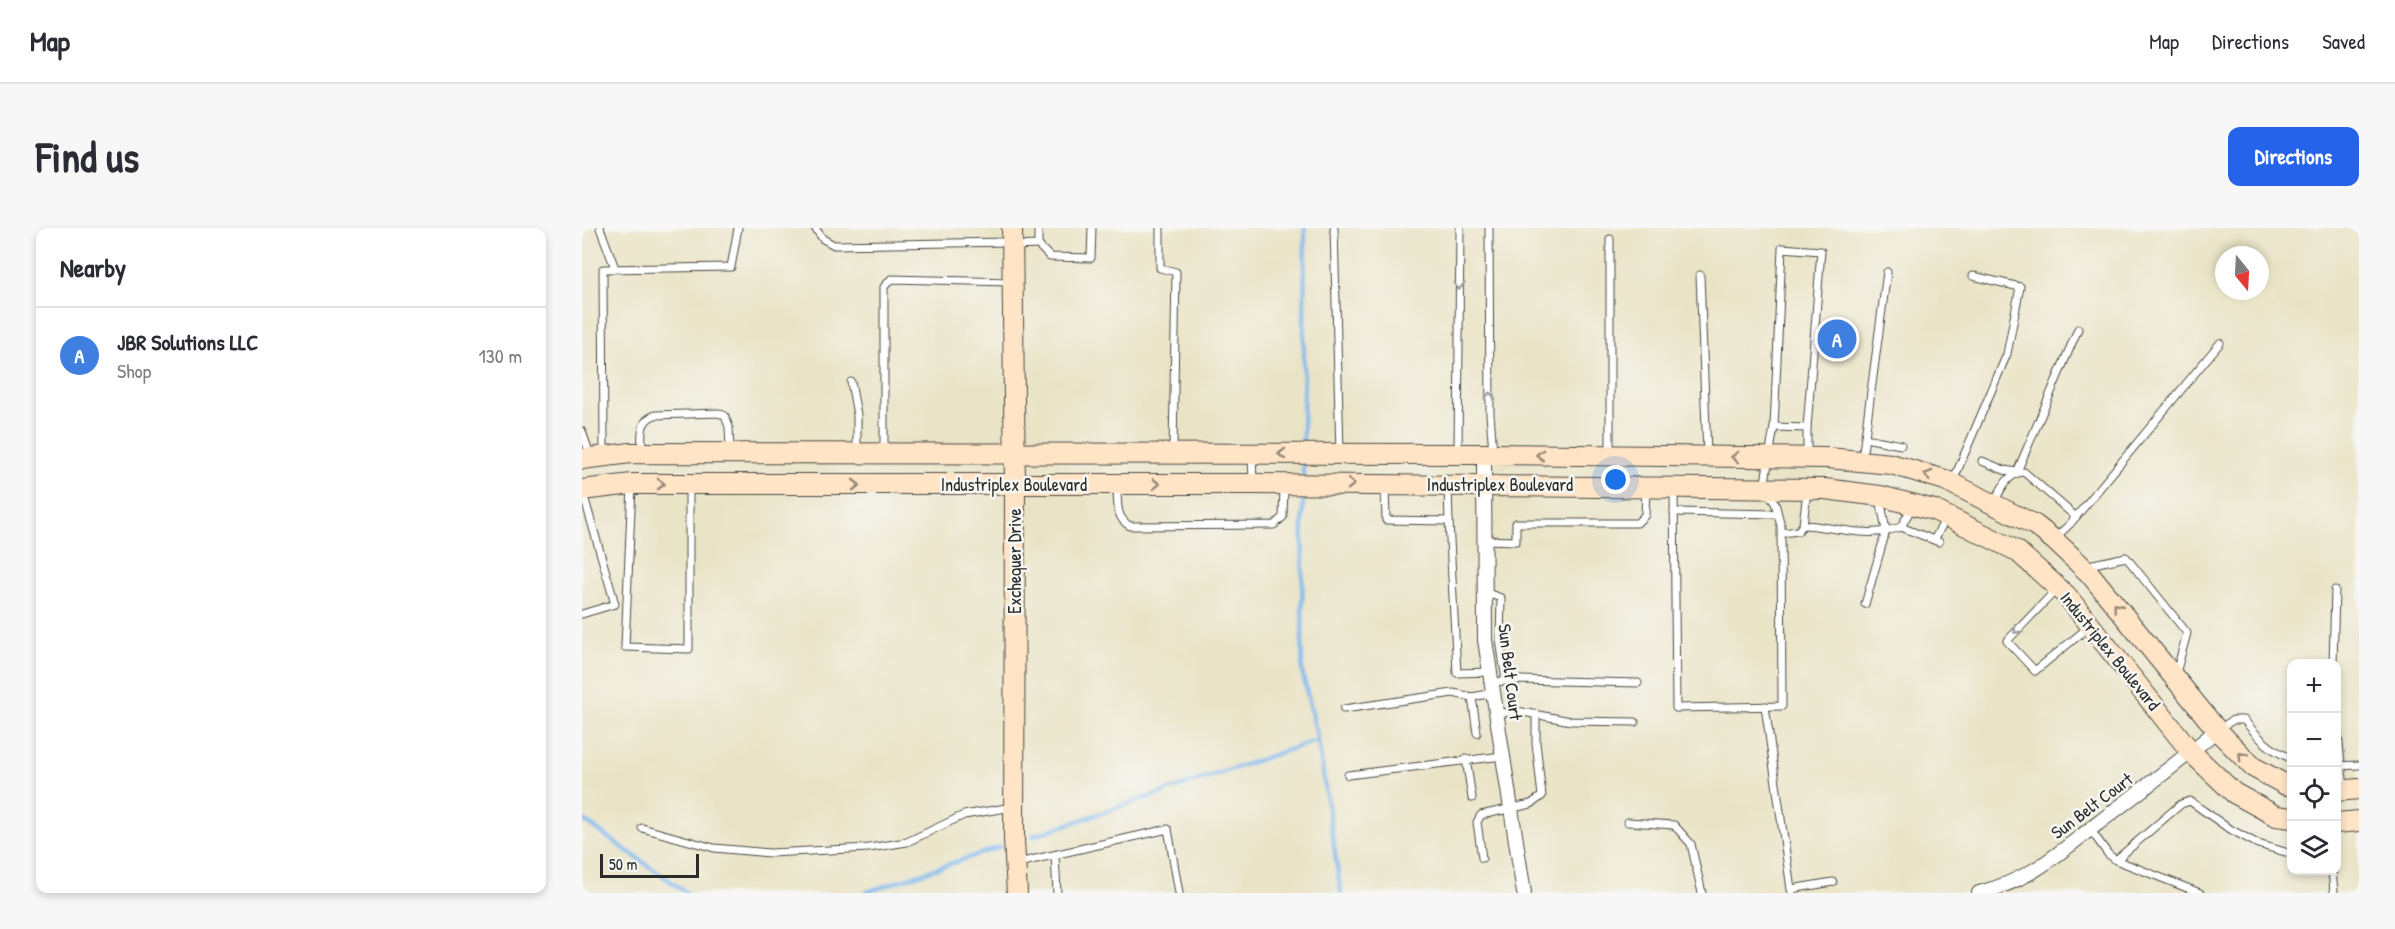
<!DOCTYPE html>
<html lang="en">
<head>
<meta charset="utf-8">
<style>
  :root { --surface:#fff; --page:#f7f7f7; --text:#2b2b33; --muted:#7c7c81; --line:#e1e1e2; --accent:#2563eb }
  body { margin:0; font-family:"Patrick Hand",sans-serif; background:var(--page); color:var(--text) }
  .controls { position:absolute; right:18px; bottom:18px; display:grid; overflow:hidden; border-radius:12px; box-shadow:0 3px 9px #0003 }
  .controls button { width:54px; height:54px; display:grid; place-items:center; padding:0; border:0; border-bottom:2px solid var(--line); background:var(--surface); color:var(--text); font:30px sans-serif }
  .compass { position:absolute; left:1633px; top:18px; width:54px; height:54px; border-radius:50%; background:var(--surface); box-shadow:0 3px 9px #0003; rotate:162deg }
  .scale { position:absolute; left:18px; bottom:15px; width:99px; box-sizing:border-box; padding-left:6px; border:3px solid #2b2b2b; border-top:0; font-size:16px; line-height:21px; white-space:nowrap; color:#2b2b2b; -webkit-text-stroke:4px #f6f6f2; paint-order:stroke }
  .you { position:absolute; left:1034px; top:252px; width:21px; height:21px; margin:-15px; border:4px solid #fff; border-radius:50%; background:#1a73e8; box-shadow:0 0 0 9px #1a73e833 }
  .badge { display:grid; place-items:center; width:39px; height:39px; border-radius:50%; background:var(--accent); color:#fff; font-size:20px; font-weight:700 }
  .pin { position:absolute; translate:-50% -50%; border:3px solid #fff; box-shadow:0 2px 6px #0006 }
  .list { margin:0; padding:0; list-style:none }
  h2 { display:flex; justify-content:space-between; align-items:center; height:78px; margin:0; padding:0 24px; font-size:26px }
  h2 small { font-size:20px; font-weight:400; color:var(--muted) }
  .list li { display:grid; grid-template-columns:39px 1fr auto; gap:18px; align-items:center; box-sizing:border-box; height:96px; padding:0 24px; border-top:2px solid var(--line) }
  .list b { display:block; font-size:22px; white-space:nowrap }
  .list p { margin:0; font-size:20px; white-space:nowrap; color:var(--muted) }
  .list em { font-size:20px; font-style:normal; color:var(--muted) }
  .icon { flex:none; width:33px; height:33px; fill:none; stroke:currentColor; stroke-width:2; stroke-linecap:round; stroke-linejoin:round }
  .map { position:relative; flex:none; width:1777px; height:665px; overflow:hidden; border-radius:12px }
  header { display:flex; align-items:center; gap:36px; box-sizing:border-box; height:84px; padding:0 30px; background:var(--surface); border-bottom:2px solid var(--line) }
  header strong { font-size:28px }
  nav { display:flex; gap:33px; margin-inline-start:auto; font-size:21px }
  .intro { display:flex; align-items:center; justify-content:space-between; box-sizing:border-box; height:144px; padding:0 36px }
  h1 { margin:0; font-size:42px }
  .button { padding:15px 27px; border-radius:12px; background:var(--accent); color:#fff; font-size:21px; font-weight:700 }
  main { display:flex; gap:36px; padding:0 36px }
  aside { flex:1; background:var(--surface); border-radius:12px; box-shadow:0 3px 9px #0003 }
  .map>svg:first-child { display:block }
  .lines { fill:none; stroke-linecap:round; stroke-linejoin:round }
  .stream { stroke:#7cb7ee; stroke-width:4 }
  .lane-casing { stroke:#484742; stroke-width:9 }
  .street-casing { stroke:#484742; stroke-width:16 }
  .secondary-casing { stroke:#484742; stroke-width:22 }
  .lane { stroke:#fff; stroke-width:7 }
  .street { stroke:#fff; stroke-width:14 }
  .secondary { stroke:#ffe4c6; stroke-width:20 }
  .oneway { stroke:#a0a0a0 }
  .oneway2 { stroke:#958878 }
  .labels { text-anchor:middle; stroke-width:5; stroke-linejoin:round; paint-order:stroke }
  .street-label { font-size:18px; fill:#2b2b2b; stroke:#f6f6f2 }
</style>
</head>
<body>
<header>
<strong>Map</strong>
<nav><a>Map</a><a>Directions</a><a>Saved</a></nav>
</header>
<div class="intro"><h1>Find us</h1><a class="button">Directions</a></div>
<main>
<aside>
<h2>Nearby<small></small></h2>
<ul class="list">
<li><span class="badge" style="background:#3f7fe0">A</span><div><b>JBR Solutions LLC</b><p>Shop</p></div><em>130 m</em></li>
</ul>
</aside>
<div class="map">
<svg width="1777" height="665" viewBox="0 0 1777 665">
  <rect width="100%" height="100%" fill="#f6f6f2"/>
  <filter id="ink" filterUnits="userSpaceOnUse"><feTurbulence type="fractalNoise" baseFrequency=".0167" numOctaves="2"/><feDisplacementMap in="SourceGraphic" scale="12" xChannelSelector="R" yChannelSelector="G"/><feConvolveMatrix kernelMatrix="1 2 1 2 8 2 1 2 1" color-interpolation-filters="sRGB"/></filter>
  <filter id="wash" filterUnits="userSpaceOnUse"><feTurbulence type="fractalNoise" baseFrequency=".008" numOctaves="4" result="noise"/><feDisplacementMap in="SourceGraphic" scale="24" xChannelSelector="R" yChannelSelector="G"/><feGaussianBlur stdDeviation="1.35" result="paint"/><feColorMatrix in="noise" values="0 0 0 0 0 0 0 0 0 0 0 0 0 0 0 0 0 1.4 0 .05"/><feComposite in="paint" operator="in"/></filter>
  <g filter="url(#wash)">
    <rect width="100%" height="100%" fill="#eae4c7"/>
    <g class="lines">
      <g class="stream">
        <path d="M 721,219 L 723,0"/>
        <path d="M 721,248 L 721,234"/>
        <path d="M 721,264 L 720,443 L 736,512"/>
        <path d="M 0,591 L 105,665"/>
        <path d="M 451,608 L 736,512 L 759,665"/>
        <path d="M 282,665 L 418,619"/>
      </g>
    </g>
  </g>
  <g filter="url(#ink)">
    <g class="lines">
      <defs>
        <g id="lane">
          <path d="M 18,0 L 33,40"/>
          <path d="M 233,0 L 241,11 L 252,17 L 427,14"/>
          <path d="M 578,0 L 578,40 L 594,44 L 591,223"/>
          <path d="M 752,0 L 758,225"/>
          <path d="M 907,0 L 908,186 L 911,224"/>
          <path d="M 456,17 L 468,29 L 509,30 L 510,0"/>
          <path d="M 433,18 L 456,17 L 456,0"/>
          <path d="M 1118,47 L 1125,226"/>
          <path d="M 269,154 L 275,187 L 275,223"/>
          <path d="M 1192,199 L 1200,20 L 1239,23 L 1225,200"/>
          <path d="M 0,203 L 8,227"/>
          <path d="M 1283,210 L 1319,217"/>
          <path d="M 22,225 L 21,41 L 149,39 L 156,0"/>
          <path d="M 60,225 C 60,209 56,193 73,187 L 137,185 L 143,188 L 147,199 L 148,223"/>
          <path d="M 302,225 L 302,59 L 309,51 L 428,54"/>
          <path d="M 876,225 L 878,0"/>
          <path d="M 1028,225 L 1028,11"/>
          <path d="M 670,227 L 671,254"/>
          <path d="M 1280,231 L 1305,44"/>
          <path d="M 1400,233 L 1422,242 L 1435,244 L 1496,101"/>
          <path d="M 1371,253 L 1425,126 L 1438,59 L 1391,48"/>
          <path d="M 50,258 L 43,419 L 107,421 L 107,259"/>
          <path d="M 535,259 C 536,274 533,290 548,298 L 692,297 L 701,289 L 702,259"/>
          <path d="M 803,259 L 804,292 L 867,293 L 866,259"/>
          <path d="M 1092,260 L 1094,480 L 1200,478 L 1199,298 L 1193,275 L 1182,260 L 1192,199 L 1225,200 L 1225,227"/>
          <path d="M 1225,263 L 1221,297 C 1248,298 1277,308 1304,303 L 1283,376"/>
          <path d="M 1298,270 L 1304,303 L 1319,299 L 1357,314"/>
          <path d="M 1412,274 C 1419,262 1426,244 1442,244 L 1494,289"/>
          <path d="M 1092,284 L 1194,286"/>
          <path d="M 867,293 L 875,445 L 908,444"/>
          <path d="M 1319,299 L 1330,279"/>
          <path d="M 1200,305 L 1216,303 L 1221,297"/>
          <path d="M 1473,310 L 1488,296 L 1638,115"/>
          <path d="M 902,312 L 934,313 L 934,295 L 1055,295 L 1063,287 L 1064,261"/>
          <path d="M 1352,312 L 1364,290"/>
          <path d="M 1502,338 L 1544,329 L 1605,405 L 1594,445"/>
          <path d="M 1474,362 L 1425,413 L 1453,443 L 1508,398"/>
          <path d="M 902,364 L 919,370 L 918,411 L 924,453"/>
          <path d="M 0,386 L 33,376 L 1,265"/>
          <path d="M 1751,436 L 1753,362"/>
          <path d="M 909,454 L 938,452 L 1056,455"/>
          <path d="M 1183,478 L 1209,661"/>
          <path d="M 762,481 L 871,465 L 890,469"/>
          <path d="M 914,486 L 935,483 L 989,493 L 1053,494"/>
          <path d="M 1754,490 L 1762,560"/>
          <path d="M 1637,501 L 1651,492 L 1662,492 C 1675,508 1689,524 1710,530"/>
          <path d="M 895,505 L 890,469 L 911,465"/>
          <path d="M 884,531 L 890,570"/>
          <path d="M 1754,538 L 1777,537"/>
          <path d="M 766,547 L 920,528"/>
          <path d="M 1046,594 L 1092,597 L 1109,616 L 1120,665"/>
          <path d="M 60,600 L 132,620 L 188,625 L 287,620 L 325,614 L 382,587 L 430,579"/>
          <path d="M 1508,601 L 1526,626 L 1534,632 L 1618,665"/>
          <path d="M 473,627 L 475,665"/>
          <path d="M 900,630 L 895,594 L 899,587 L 949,576 L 960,568 L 954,515 L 954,487"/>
          <path d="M 1534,632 L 1599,576 L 1608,573 L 1646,600 L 1676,616 L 1710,626"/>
          <path d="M 436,635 L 586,601 L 597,665"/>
          <path d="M 1750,642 L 1752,665"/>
          <path d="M 1210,665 L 1209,661 L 1251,654"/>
        </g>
        <g id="street">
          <path d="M 902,226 L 903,412 L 942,665"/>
          <path d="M 1397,665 C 1449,652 1474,627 1515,596 C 1556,565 1596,535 1635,502"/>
        </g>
        <g id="secondary">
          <path d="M 430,0 L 433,257 L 432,612 L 435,665"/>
          <path d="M 0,231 L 49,225 L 911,226 L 1246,230 L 1309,236 L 1363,252 L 1453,297 L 1472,312 L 1508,346 L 1635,502 L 1671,539 L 1704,557 L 1710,558"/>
          <path d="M 0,262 L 50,256 L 671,256 L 1243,261 L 1298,268 L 1352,282 L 1435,323 L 1485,368 L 1609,524 L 1652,565 L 1694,588 L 1710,590"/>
          <path d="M 1754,563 L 1777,561"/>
          <path d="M 1754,595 L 1777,593"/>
        </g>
      </defs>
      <use href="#lane" class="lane-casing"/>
      <use href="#street" class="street-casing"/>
      <use href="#secondary" class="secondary-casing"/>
      <use href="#lane" class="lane"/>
      <use href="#street" class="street"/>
      <use href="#secondary" class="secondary"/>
    </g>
    <defs><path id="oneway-chevron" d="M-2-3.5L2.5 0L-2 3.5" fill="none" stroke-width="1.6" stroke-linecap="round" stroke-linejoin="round" transform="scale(1.5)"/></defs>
    <g class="oneway">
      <use href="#oneway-chevron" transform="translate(877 58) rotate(90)"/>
      <use href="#oneway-chevron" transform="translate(908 168) rotate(-90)"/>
      <use href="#oneway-chevron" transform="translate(1435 402) rotate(134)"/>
    </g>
    <g class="oneway2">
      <use href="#oneway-chevron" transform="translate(700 226) rotate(180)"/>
      <use href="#oneway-chevron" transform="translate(958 227) rotate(-179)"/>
      <use href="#oneway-chevron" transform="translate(1153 229) rotate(-179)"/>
      <use href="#oneway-chevron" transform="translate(1346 247) rotate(-164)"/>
      <use href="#oneway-chevron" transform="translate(79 256)"/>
      <use href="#oneway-chevron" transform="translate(574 256)"/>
      <use href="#oneway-chevron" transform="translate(769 256)"/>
      <use href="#oneway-chevron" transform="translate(274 257)"/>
      <use href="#oneway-chevron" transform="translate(1535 379) rotate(-129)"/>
      <use href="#oneway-chevron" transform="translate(1660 528) rotate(-134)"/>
    </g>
  </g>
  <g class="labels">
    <g class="street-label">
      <text x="432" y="263">Industriplex Boulevard</text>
      <text x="918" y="263">Industriplex Boulevard</text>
      <text transform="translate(433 333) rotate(-90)" y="6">Exchequer Drive</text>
      <text transform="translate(1528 423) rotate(51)" y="6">Industriplex Boulevard</text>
      <text transform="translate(928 444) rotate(83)" y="6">Sun Belt Court</text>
      <text transform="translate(1510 578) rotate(-37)" y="6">Sun Belt Court</text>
    </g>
  </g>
</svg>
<div class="controls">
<button>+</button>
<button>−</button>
<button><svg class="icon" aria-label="locate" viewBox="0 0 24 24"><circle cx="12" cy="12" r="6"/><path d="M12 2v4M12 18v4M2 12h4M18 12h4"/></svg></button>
<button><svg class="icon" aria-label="layers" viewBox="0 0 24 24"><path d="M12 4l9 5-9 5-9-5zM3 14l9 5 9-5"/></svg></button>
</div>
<svg class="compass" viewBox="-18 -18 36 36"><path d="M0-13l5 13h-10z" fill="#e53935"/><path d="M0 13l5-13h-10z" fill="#7c7c81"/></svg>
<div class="scale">50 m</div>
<div class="you"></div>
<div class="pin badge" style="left:1255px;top:111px;background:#3f7fe0">A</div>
</div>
</main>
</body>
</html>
